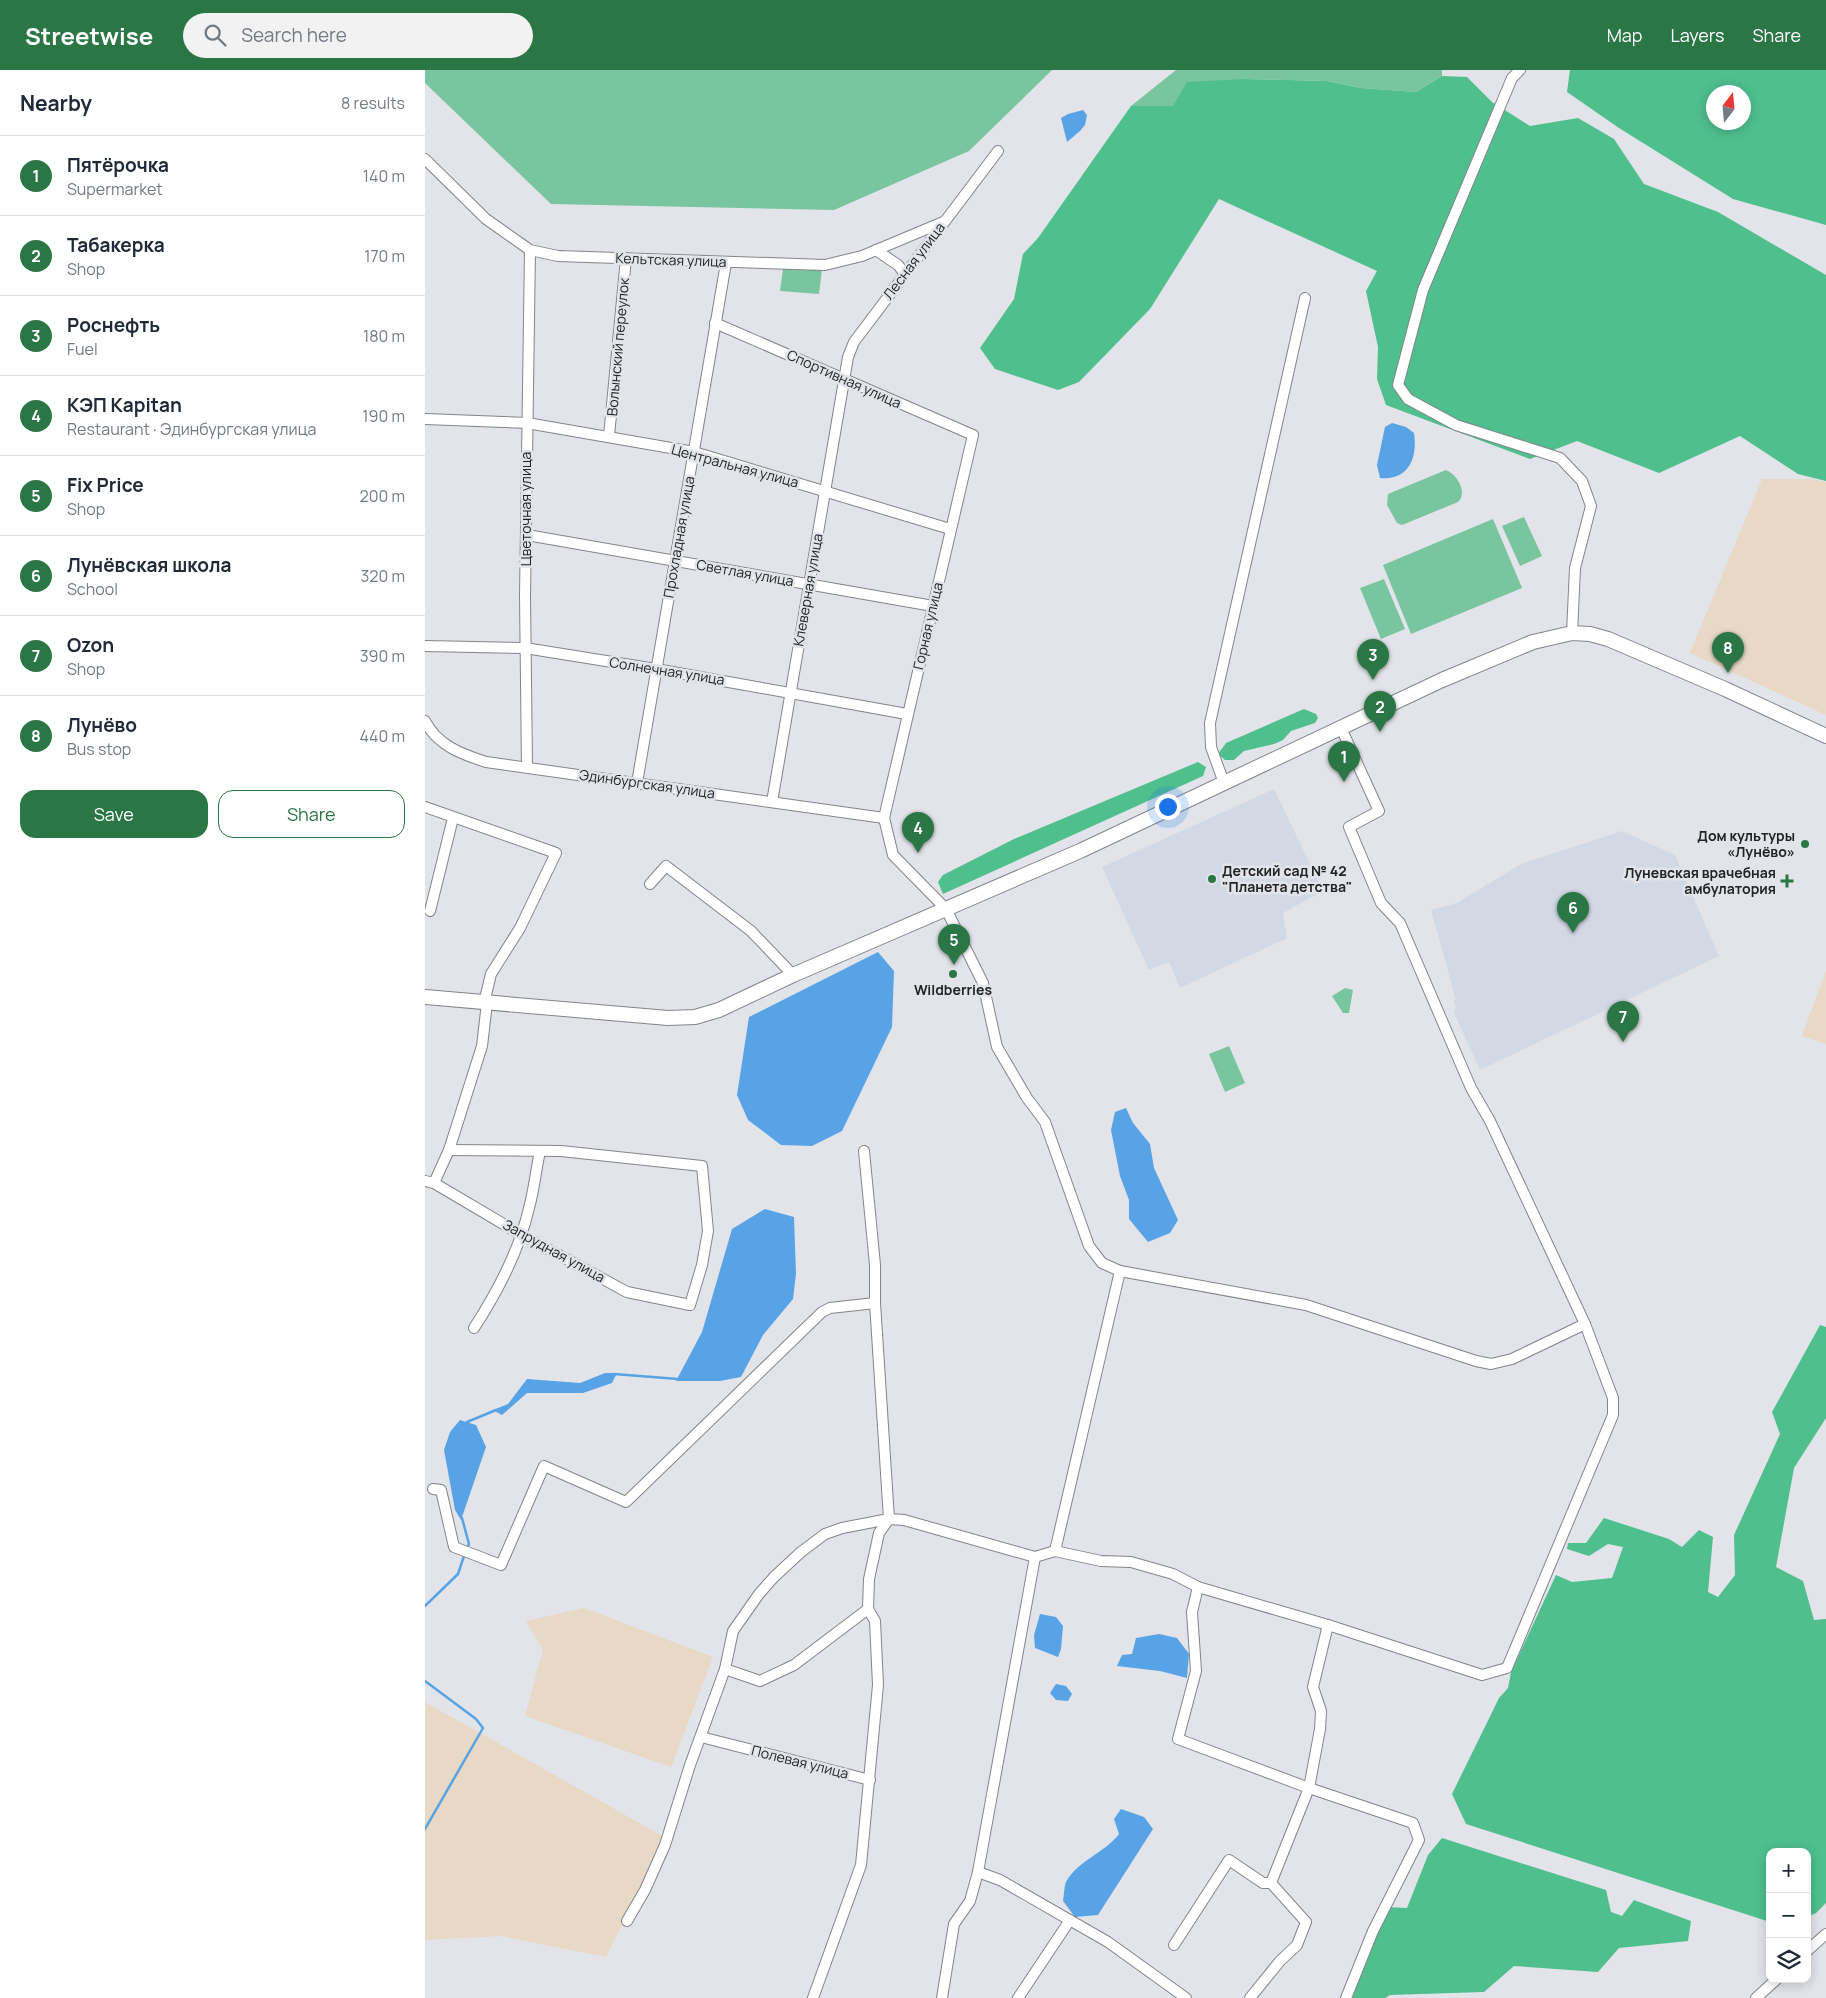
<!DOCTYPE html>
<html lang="en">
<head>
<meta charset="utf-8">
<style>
  :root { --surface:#fff; --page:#f2f2f3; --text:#1f2937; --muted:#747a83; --line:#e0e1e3; --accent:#2b7645 }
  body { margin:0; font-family:Manrope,sans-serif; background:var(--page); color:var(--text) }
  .controls { position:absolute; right:15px; bottom:15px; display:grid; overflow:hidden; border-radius:10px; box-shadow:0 2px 12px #0003 }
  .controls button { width:45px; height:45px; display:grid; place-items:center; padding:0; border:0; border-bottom:1px solid var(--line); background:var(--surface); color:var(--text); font:25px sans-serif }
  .compass { position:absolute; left:1281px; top:15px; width:45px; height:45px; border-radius:50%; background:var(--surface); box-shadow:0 2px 12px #0003; rotate:16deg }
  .you { position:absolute; left:742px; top:736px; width:18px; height:18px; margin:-12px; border:4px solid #fff; border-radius:50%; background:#1a73e8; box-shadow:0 0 0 8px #1a73e833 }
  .badge { display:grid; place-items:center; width:32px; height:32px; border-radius:50%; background:var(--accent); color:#fff; font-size:16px; font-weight:700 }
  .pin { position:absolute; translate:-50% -41px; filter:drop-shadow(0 1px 2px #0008) }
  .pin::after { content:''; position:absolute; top:26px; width:18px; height:15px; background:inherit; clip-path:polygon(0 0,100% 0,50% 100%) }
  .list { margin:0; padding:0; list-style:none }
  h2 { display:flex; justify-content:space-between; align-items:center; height:65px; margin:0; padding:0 20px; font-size:21px }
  h2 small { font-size:16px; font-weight:400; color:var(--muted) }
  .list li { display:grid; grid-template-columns:32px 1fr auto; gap:15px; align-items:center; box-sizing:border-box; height:80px; padding:0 20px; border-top:1px solid var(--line) }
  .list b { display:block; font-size:19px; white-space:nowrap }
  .list p { margin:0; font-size:16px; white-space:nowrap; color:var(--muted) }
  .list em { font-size:16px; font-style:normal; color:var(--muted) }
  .actions { display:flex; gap:10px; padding:15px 20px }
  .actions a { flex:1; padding:11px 0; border:1px solid var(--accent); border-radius:15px; text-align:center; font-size:18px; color:var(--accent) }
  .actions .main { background:var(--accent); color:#fff }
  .icon { flex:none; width:28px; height:28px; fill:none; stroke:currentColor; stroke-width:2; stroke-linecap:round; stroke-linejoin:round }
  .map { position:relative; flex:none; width:1401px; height:1928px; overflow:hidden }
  header { display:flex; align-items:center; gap:30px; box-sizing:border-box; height:70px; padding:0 25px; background:var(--accent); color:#fff }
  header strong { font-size:24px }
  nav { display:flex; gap:28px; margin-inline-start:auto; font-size:18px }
  .search { width:350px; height:45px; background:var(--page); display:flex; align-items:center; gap:12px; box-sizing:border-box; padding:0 18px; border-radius:28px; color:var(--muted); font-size:19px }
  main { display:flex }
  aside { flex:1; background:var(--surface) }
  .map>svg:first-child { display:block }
  .industrial { fill:#e8d8c6 }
  .built { fill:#d2d9e4 }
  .green { fill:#79c5a0 }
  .forest { fill:#4fbf8e; fill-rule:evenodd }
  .water { fill:#57a3e6 }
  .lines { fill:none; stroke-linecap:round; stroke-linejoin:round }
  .stream { stroke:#57a3e6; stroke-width:2.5 }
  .street-casing { stroke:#828589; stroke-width:12 }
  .secondary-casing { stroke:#828589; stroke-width:16 }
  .street { stroke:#fff; stroke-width:10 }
  .secondary { stroke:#fff; stroke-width:14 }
  .poi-dot { fill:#2b7645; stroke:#e2e4e9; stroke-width:2 }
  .labels { text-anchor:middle; stroke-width:5; stroke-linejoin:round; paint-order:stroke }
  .street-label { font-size:14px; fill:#212324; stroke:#e2e4e9 }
  .poi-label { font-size:14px; font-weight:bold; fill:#212324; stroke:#e2e4e9; text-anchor:end }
</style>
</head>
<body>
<header>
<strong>Streetwise</strong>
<div class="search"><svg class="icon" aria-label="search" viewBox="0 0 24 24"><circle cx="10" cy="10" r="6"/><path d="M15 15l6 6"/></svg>Search here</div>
<nav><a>Map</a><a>Layers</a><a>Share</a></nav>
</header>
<main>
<aside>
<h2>Nearby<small>8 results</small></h2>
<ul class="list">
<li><span class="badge">1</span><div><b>Пятёрочка</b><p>Supermarket</p></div><em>140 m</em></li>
<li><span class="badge">2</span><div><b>Табакерка</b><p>Shop</p></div><em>170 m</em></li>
<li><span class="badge">3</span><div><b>Роснефть</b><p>Fuel</p></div><em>180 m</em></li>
<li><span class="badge">4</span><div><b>КЭП Kapitan</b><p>Restaurant · Эдинбургская улица</p></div><em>190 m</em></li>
<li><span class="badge">5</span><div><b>Fix Price</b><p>Shop</p></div><em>200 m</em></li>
<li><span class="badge">6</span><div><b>Лунёвская школа</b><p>School</p></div><em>320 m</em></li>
<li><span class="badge">7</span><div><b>Ozon</b><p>Shop</p></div><em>390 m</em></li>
<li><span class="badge">8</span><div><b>Лунёво</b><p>Bus stop</p></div><em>440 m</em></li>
</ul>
<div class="actions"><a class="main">Save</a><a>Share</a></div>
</aside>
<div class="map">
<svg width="1401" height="1928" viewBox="0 0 1401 1928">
  <rect width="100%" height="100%" fill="#e2e4e9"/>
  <g class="industrial">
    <path d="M 1337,409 L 1386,409 L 1401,412 L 1401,645 L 1265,583 Z"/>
    <path d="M 1401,901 L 1401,974 L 1377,966 Z"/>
    <path d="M 159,1538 L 288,1587 L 246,1697 L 100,1646 L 118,1580 L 101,1551 Z"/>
    <path d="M 0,1632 L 241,1768 L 181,1887 L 76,1866 L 0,1870 Z"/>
  </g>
  <g class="built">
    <path d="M 849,719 L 898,821 L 858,843 L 862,868 L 755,918 L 744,892 L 724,900 L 677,797 Z"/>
    <path d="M 1197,761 L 1250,785 L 1294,886 L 1055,1000 L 1029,943 L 1031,937 L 1029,931 L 1031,930 L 1006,840 L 1032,833 L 1096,794 Z"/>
  </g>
  <g class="green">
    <path d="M 0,0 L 627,0 L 544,81 L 409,140 L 126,134 L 0,13 Z"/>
    <path d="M 751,0 L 1017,0 L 1017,6 L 991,22 L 936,18 L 901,11 L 820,9 L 748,36 L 706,36 Z"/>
    <path d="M 358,199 L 397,199 L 394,224 L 355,221 Z"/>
    <path d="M 1021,400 C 1032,404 1043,423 1033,432 L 977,455 L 972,453 L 962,435 L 963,424 Z"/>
    <path d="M 1099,447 L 1117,486 L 1095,496 L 1077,456 Z"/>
    <path d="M 1068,449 L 1097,518 L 986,564 L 958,495 Z"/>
    <path d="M 959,509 L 980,559 L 956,569 L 935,518 Z"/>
    <path d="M 920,918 L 928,920 L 924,943 L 918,943 L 907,926 Z"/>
    <path d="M 804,976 L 820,1013 L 800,1022 L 784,984 Z"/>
  </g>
  <g class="forest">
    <path d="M 1145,0 L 1401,0 L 1401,155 L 1308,129 L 1194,58 L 1142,22 ZM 1318,22 L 1318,52 L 1288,52 L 1288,22 Z"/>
    <path d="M 1017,6 L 1042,7 L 1067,32 L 1105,56 L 1153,48 L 1189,69 L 1219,114 L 1293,142 L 1401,205 L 1401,411 L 1373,404 L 1315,366 L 1234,403 L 1152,371 L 1105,389 L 961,335 L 952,309 L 953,277 L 941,221 L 952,201 L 794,129 L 725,239 L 654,312 L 633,320 L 570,299 L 555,278 L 589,229 L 598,184 L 613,168 L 706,36 L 748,36 L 762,12 L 820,9 L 901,11 L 936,18 L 991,22 Z"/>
    <path d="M 879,639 L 891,644 L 893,648 L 890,653 L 866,661 L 858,670 L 849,674 L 819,681 L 809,690 L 800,690 L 793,684 L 801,673 Z"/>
    <path d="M 773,692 L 781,697 L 778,706 L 518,824 L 513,812 L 518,805 L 589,769 Z"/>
    <path d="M 1395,1255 L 1401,1257 L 1401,1348 L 1369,1398 L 1351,1497 L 1378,1511 L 1389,1550 L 1401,1549 L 1401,1833 L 1391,1843 L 1382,1847 L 1382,1782 L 1345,1782 L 1345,1852 L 1041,1754 L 1027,1724 L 1074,1628 L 1083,1618 L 1086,1602 L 1131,1505 L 1147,1512 L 1187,1508 L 1198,1477 L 1183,1474 L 1164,1486 L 1142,1479 L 1143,1473 L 1161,1473 L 1179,1448 L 1244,1469 L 1257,1477 L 1274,1460 L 1288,1467 L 1283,1522 L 1293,1527 L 1310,1505 L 1309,1465 L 1355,1364 L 1347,1342 Z"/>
    <path d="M 1017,1768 L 1181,1820 L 1186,1842 L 1197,1846 L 1209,1830 L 1266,1851 L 1263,1871 L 1194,1878 L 1173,1902 L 1089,1896 L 1059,1922 L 965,1925 L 960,1928 L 920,1928 L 959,1837 L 982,1838 L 1003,1785 Z"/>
  </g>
  <g class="water">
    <path d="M 658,40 L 662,45 L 660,55 L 655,61 L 642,72 L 636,48 L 643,44 Z"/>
    <path d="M 967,353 L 981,357 L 989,363 C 993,388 983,411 955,408 L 952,395 L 960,357 Z"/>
    <path d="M 453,882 L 469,901 L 467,957 L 417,1061 L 387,1076 L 356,1075 L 323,1050 L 312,1025 L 324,947 Z"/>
    <path d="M 701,1038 L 708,1053 L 725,1074 L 729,1098 L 753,1150 L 745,1163 L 723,1172 L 704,1149 L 704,1130 L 695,1106 L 686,1060 L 690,1042 Z"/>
    <path d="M 340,1139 L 369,1147 L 371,1204 L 368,1229 L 338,1265 L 316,1307 L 295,1311 L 251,1311 L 277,1262 L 307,1159 Z"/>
    <path d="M 180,1303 L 192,1303 L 187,1313 L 158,1323 L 102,1323 L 77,1345 L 68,1340 L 83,1334 L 102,1309 L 155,1313 Z"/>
    <path d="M 35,1350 L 51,1355 L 61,1377 L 36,1450 L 30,1440 L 19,1380 L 25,1362 Z"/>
    <path d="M 615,1544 L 631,1547 L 638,1556 L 636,1579 L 633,1587 L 610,1578 L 609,1565 Z"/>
    <path d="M 734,1564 L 752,1568 L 764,1584 L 762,1608 L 735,1601 L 692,1596 L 697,1585 L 707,1584 L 711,1568 Z"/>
    <path d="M 631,1614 L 641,1616 L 647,1624 L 643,1631 L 631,1630 L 625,1623 Z"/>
    <path d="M 696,1739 L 719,1747 L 728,1759 L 673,1845 L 650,1847 L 638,1831 C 639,1826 639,1817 641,1812 C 653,1790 680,1783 694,1764 L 689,1749 Z"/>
  </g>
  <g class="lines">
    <g class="stream">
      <path d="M 189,1304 L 253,1309"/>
      <path d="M 42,1355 L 42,1352 L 71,1340"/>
      <path d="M 37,1448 L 44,1474 L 42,1478"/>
      <path d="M 0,1536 L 33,1504 L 40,1483"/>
      <path d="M 0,1611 L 51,1649 L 58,1658 L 0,1759"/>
    </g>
    <defs>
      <g id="street">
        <path d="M 1095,0 L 1087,8 L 998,220 L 973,315 L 983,329 L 1031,355 L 1135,388 L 1157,411 L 1166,436 L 1150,498 L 1147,563"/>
        <path d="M 0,89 L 61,149 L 105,180 L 133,186 L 400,195 L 437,186 L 518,152"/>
        <path d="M 451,180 L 473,195 L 480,204"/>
        <path d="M 290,253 L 548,365 L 459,748 L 468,785 L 521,839 L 558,913 L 572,977 L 602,1028 L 620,1052 L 664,1176 L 677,1193 L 695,1201 L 881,1235 L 1051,1291 L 1066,1294 L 1087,1289 L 1160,1254"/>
        <path d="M 0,349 L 102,353 L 269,382 L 525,459"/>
        <path d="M 184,366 L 201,188"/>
        <path d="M 102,465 L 508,536"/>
        <path d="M 0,576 L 100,578 L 231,599 L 482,644"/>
        <path d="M 0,651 C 12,675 36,684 61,692 L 459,748"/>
        <path d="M 102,697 L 100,526 L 105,180"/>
        <path d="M 212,713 L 301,193"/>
        <path d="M 799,713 L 786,677 L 785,653 L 880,228"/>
        <path d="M 347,732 L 423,287 L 429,272 L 573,81"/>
        <path d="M 0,737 L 131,783 L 95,858 L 66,904 L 59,933"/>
        <path d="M 225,814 L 241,796 L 326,861 L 368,905"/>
        <path d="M 5,841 L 28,748"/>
        <path d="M 0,1111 L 9,1113 L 97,1165 L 202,1222 L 265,1235 L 277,1195 L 283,1161 L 277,1096 L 136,1081 L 24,1080"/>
        <path d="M 9,1113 L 24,1080 L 57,976 L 62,933"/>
        <path d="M 49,1258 C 73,1221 94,1182 104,1138 C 109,1120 111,1100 115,1081"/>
        <path d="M 8,1419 L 16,1420 L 29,1477 L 76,1495 L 119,1396 L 201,1432 L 397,1242 L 405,1238 L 450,1233 L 450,1195 L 439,1081"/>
        <path d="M 630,1481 L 695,1201"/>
        <path d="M 773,1517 L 767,1542 L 771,1601 L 753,1669 L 884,1718 L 988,1753 L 994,1770 L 948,1861 L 921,1928"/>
        <path d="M 300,1599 L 335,1611 L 369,1595 L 443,1539"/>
        <path d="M 276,1667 L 445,1710"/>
        <path d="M 553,1802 L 575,1810 L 683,1872 L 761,1928"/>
        <path d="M 202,1851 L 220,1820 L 240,1775 L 265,1695 L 300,1599 L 308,1561 L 334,1524 L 349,1507 L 376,1482 L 400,1464 L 417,1458 L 464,1449 L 450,1233"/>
        <path d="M 749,1875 L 804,1790 L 838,1813 L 846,1813"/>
        <path d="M 1382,1881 L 1401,1864"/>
        <path d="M 388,1928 L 436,1795 L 453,1615 L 450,1551 L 443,1539 L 444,1509 L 454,1463 L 464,1449 L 479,1450 L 610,1487 L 630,1481 L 676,1491 L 706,1492 L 748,1504 L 773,1517 L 903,1555 L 1057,1605 L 1082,1598 L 1188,1345 L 1188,1328 L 1160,1254 L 1065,1051 L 1046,1018 L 975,853 L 956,833 L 924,757 L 954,741 L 916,658"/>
        <path d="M 517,1928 L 529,1854 L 545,1831 L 553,1802 L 610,1487"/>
        <path d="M 593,1928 L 645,1850"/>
        <path d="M 825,1928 L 855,1891 L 872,1875 L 881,1852 L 846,1813 L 884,1718 L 895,1659 L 896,1641 L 888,1617 L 903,1555"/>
        <path d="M 1331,1928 L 1352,1909"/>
      </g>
      <path id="secondary" d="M 0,927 L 243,948 L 270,947 L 294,940 L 368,905 L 655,781 L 1017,610 L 1108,572 L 1147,563 L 1165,564 L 1183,569 L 1300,619 L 1401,666"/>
    </defs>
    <use href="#street" class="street-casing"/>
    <use href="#secondary" class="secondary-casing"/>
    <use href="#street" class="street"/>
    <use href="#secondary" class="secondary"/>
  </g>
  <g class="poi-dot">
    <circle cx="1380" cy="774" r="5"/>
    <circle cx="787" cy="809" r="5"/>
    <path d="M1359.5 803.5h5v5h5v5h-5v5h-5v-5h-5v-5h5z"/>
    <circle cx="528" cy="904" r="5"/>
  </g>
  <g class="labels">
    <g class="street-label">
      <text transform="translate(246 190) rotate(2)" y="5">Кельтская улица</text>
      <text transform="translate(489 191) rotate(-53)" y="5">Лесная улица</text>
      <text transform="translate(193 277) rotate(-85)" y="5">Волынский переулок</text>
      <text transform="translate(419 309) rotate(24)" y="5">Спортивная улица</text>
      <text transform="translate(310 396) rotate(15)" y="5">Центральная улица</text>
      <text transform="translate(101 439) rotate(-90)" y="5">Цветочная улица</text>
      <text transform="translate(254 467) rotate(-80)" y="5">Прохладная улица</text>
      <text transform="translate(320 503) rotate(10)" y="5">Светлая улица</text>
      <text transform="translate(383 520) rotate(-80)" y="5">Клеверная улица</text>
      <text transform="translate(503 556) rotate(-77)" y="5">Горная улица</text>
      <text transform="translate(242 601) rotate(9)" y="5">Солнечная улица</text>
      <text transform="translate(222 714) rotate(8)" y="5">Эдинбургская улица</text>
      <text transform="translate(129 1181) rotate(29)" y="5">Запрудная улица</text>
      <text transform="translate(375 1692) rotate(14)" y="5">Полевая улица</text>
    </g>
    <g class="poi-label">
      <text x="1370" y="771">Дом культуры<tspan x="1370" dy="16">«Лунёво»</tspan></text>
      <text x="797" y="806" text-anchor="start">Детский сад № 42<tspan x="797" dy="16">"Планета детства"</tspan></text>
      <text x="1351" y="808">Луневская врачебная<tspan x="1351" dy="16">амбулатория</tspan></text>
      <text x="528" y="925" text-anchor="middle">Wildberries</text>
    </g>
  </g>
</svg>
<div class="controls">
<button>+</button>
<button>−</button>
<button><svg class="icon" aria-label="layers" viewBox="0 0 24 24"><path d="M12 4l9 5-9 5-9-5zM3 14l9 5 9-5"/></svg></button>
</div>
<svg class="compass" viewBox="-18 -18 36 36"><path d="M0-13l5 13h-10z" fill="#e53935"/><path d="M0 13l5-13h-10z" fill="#747a83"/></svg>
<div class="you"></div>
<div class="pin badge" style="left:919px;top:712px">1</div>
<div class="pin badge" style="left:955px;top:662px">2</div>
<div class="pin badge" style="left:948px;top:610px">3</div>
<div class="pin badge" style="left:493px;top:783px">4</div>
<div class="pin badge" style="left:529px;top:895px">5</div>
<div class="pin badge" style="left:1148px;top:863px">6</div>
<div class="pin badge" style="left:1198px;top:972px">7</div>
<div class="pin badge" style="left:1303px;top:603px">8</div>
</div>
</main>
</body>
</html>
